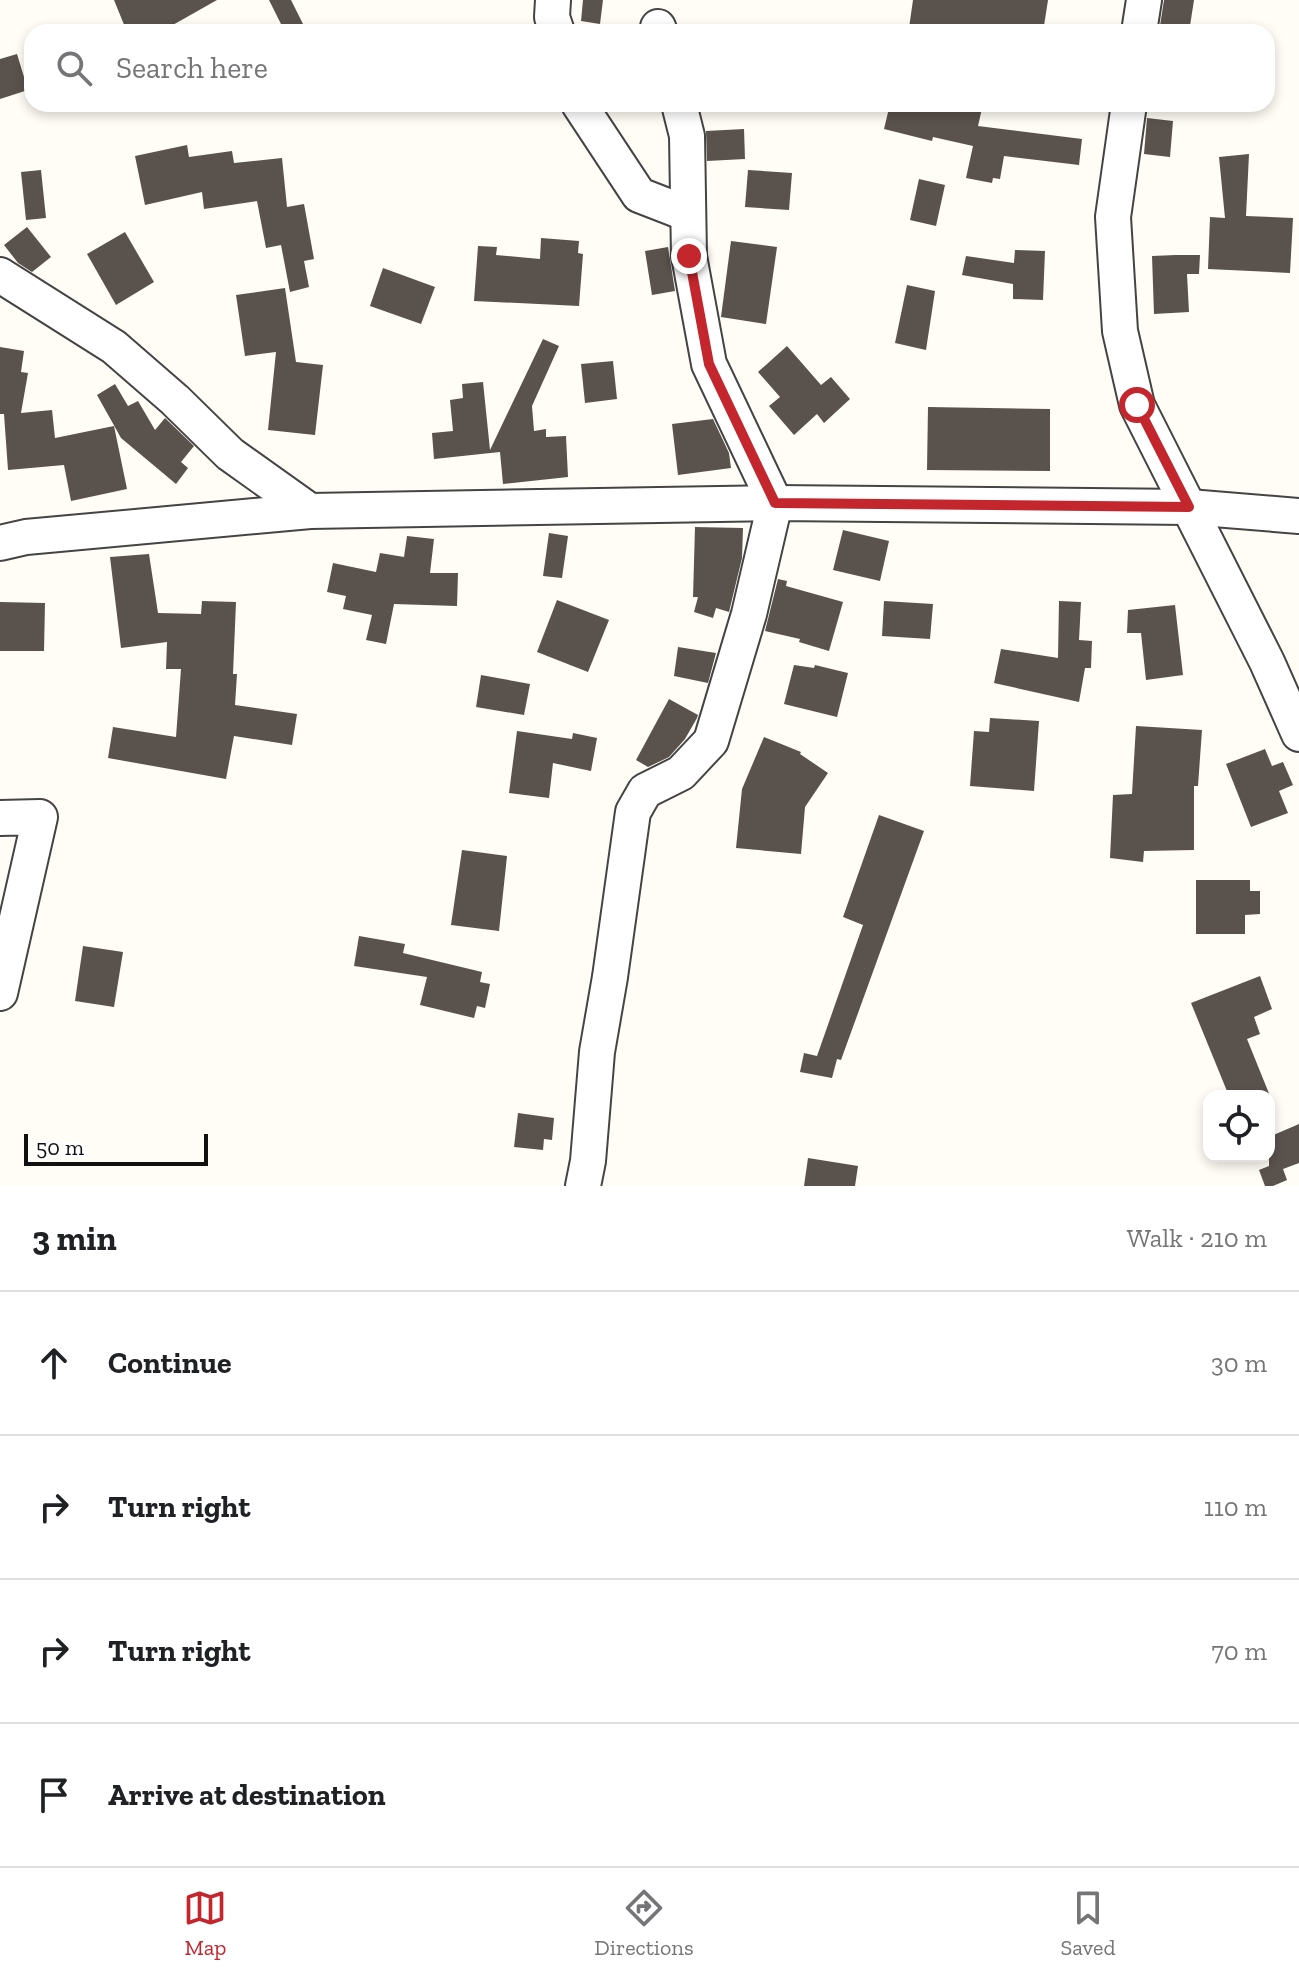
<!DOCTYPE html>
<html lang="en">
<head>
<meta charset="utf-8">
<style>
  :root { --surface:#fff; --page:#f6f6f6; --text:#202124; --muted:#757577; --line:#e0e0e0; --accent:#c4262e }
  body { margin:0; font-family:"Zilla Slab",serif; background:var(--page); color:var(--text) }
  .controls { position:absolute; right:24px; bottom:24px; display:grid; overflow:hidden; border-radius:16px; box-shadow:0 4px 12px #0003 }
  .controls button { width:72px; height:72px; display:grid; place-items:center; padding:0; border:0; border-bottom:2px solid var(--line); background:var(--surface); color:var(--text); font:40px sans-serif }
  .scale { position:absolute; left:24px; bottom:20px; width:184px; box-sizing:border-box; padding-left:8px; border:4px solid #111; border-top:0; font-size:22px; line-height:28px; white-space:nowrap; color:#111; -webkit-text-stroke:6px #fff; paint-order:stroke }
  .stop { position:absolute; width:24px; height:24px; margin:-18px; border:6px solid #c4262e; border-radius:50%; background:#fff }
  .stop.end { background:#c4262e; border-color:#fff; box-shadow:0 2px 8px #0008 }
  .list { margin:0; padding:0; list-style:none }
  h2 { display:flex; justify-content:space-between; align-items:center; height:104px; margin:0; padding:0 32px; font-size:34px }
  h2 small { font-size:26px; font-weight:400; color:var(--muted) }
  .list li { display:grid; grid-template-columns:52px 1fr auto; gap:24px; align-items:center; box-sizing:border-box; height:144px; padding:0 32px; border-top:2px solid var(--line) }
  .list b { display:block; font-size:30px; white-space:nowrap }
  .list em { font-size:26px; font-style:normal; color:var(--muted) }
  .icon { flex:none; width:44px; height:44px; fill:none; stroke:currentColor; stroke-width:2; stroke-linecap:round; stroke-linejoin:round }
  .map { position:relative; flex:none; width:1299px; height:1186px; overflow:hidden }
  .search { position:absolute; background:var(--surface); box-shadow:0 4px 12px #0003; left:24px; right:24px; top:24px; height:88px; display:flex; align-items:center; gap:20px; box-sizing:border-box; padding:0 28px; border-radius:24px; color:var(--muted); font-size:30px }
  .sheet { height:680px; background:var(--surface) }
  nav { display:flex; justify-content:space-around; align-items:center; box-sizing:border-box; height:112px; border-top:2px solid var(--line); background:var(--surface); font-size:22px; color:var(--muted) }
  nav a { display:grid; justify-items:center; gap:4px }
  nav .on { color:var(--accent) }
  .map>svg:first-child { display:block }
  .building { fill:#5a524d }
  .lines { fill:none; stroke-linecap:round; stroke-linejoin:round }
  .minor-casing { stroke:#444; stroke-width:38 }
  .minor { stroke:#fff; stroke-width:34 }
  .route { stroke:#c4262e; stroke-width:10 }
</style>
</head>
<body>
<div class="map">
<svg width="1299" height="1186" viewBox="0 0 1299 1186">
  <rect width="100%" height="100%" fill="#fffdf5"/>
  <g class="building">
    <path d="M 114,0 L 217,0 L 171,26 L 174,32 L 127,32 Z"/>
    <path d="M 269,0 L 291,0 L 304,26 L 293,32 L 285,32 Z"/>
    <path d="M 583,0 L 603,0 L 600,24 L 581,21 Z"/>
    <path d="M 913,0 L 1048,0 L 1043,32 L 933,32 L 909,28 Z"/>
    <path d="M 1164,0 L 1194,0 L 1189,32 L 1159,32 Z"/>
    <path d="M 17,54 L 28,90 L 0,99 L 0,59 Z"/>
    <path d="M 890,104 L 983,104 L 978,126 L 1082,139 L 1079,165 L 1004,156 L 1000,179 L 993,178 L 992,183 L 966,178 L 973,146 L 933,137 L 932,141 L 884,129 Z"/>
    <path d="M 1147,118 L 1173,121 L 1170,157 L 1144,154 Z"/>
    <path d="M 744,129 L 745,159 L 707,161 L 706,131 Z"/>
    <path d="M 187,145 L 189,157 L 232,151 L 234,163 L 282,158 L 287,207 L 304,204 L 314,259 L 304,261 L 309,287 L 290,292 L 281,245 L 266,248 L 257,201 L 204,209 L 202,192 L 145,205 L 135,156 Z"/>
    <path d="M 1249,154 L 1246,216 L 1293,218 L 1290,273 L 1208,269 L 1210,217 L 1225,218 L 1219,157 Z"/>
    <path d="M 41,170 L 46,218 L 26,220 L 21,172 Z"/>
    <path d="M 748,170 L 792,173 L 789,210 L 745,207 Z"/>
    <path d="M 919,179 L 945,185 L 936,226 L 910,220 Z"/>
    <path d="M 27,227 L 51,257 L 32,272 L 18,263 L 4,245 Z"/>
    <path d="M 125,232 L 154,282 L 116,305 L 87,254 Z"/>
    <path d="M 541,238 L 579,241 L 578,253 L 583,254 L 579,306 L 474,301 L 478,246 L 497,247 L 496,255 L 540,259 Z"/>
    <path d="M 731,241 L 777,247 L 766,324 L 721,317 Z"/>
    <path d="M 668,247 L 675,291 L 652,295 L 645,251 Z"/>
    <path d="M 1015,250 L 1045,251 L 1043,300 L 1013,299 L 1013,284 L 962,275 L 966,256 L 1014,263 Z"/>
    <path d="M 1176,255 L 1200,255 L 1199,274 L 1187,274 L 1189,312 L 1154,314 L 1152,256 Z"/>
    <path d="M 383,268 L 435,287 L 421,324 L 370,306 Z"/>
    <path d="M 907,285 L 935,291 L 926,350 L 895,343 Z"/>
    <path d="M 285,288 L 296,362 L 323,365 L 315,435 L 268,430 L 276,352 L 245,356 L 236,295 Z"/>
    <path d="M 543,339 L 559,346 L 532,406 L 534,431 L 546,429 L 546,437 L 566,436 L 568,477 L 503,484 L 500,452 L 434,459 L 432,433 L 453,431 L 450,400 L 463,398 L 462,384 L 483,382 L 490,450 Z"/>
    <path d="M 787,346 L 821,385 L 831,377 L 850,399 L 824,423 L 817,414 L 794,435 L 769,406 L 780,397 L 758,372 Z"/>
    <path d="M 0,347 L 24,351 L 21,372 L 28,373 L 21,413 L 52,410 L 55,438 L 114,426 L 127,489 L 71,501 L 64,465 L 8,470 L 4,414 L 0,414 Z"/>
    <path d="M 613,361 L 617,399 L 585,403 L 581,364 Z"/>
    <path d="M 115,384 L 128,406 L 138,401 L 155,430 L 165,418 L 194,446 L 181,462 L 188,468 L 176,484 L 121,438 L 97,395 Z"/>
    <path d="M 928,407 L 1050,409 L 1050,471 L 927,470 Z"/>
    <path d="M 713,419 L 729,453 L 731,468 L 678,475 L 672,424 Z"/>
    <path d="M 695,527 L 743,528 L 742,558 L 729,612 L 716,608 L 713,618 L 694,612 L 698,597 L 693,597 Z"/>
    <path d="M 843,530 L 889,541 L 880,581 L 833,570 Z"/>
    <path d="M 549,533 L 568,536 L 562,578 L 543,576 Z"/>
    <path d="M 407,536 L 434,539 L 430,573 L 458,573 L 457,606 L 394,604 L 386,644 L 366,640 L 372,615 L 343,609 L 346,596 L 327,592 L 333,563 L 376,572 L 380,553 L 404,557 Z"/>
    <path d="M 149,554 L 158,613 L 201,614 L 202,601 L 236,602 L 233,674 L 237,674 L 235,705 L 297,714 L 292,745 L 234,736 L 226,779 L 108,758 L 113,727 L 176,737 L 181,669 L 166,669 L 167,642 L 121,648 L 110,557 Z"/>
    <path d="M 778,579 L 787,581 L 786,586 L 843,602 L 829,651 L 799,642 L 800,639 L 765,631 Z"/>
    <path d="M 557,600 L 609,620 L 588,672 L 537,652 Z"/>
    <path d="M 884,601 L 933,604 L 930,639 L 882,636 Z"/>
    <path d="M 1059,601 L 1081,602 L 1079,640 L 1092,641 L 1091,668 L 1085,668 L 1079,702 L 994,683 L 1001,649 L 1058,658 Z"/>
    <path d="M 0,602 L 45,603 L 44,651 L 0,651 Z"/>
    <path d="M 1175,605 L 1183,675 L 1146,680 L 1141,633 L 1127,633 L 1128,610 Z"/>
    <path d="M 678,647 L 716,653 L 708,683 L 674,676 Z"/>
    <path d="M 794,665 L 814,668 L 815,665 L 848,673 L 837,717 L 784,704 Z"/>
    <path d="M 481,675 L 530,684 L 524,715 L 476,707 Z"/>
    <path d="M 669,699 L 698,715 L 697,718 L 685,739 L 669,757 L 648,767 L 636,760 Z"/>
    <path d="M 990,718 L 1039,721 L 1034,791 L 970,786 L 974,731 L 989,732 Z"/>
    <path d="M 1136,726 L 1202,730 L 1198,786 L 1194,786 L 1194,850 L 1144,851 L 1143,862 L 1110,858 L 1113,795 L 1132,794 Z"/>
    <path d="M 517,731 L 572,739 L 573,733 L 597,738 L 591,771 L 553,763 L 549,798 L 509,793 Z"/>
    <path d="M 764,737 L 801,752 L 800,754 L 828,773 L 805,807 L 801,854 L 736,848 L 742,789 Z"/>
    <path d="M 1265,749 L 1272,766 L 1283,762 L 1293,785 L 1279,791 L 1288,813 L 1251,827 L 1226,764 Z"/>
    <path d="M 879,815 L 924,831 L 841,1060 L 837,1059 L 832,1078 L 800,1072 L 804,1053 L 817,1056 L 863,925 L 843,917 Z"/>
    <path d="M 462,850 L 507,856 L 499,931 L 451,925 Z"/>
    <path d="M 1196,880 L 1250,880 L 1250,891 L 1260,891 L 1260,914 L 1245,915 L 1245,934 L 1196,934 Z"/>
    <path d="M 359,936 L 405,944 L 403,953 L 482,972 L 480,982 L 490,984 L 485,1008 L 477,1006 L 474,1018 L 420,1005 L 427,977 L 354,966 Z"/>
    <path d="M 83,946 L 123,952 L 114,1007 L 75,1001 Z"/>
    <path d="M 1260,976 L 1272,1009 L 1254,1017 L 1260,1034 L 1247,1039 L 1270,1096 L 1229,1096 L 1191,1003 Z"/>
    <path d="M 518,1113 L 554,1118 L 552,1140 L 544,1139 L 543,1150 L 514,1147 Z"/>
    <path d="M 1299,1124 L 1299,1163 L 1283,1169 L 1287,1180 L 1273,1186 L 1265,1186 L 1259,1170 L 1269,1166 L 1269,1137 Z"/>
    <path d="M 808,1158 L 858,1166 L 855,1186 L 804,1186 Z"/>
  </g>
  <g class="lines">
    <defs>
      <g id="minor">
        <path d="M 553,0 L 552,17 L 557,32"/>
        <path d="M 658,27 L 660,32"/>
        <path d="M 1139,32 L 1144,0"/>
        <path d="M 579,104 L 639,195 L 688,214"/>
        <path d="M 1129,104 L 1113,217 L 1120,331 L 1137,405 L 1267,662 L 1299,734"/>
        <path d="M 0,275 L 114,347 L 175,400 L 230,454 L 310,511"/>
        <path d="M 0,543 L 26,537 L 310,511 L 775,503 L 1189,507 L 1299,516"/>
        <path d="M 0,818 L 40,817 L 0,993"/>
        <path d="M 583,1186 L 588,1161 L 597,1052 L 610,977 L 633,812 L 645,791 L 681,773 L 711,741 L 749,614 L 775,503 L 709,364 L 689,256 L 687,136 L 679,104"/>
      </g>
    </defs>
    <use href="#minor" class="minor-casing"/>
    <use href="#minor" class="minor"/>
  </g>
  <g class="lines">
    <path class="route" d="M 689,256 L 709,364 L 775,503 L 1189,507 L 1137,405"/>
  </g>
</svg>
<div class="controls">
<button><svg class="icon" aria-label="locate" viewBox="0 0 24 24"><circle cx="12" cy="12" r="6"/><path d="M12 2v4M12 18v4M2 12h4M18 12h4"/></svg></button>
</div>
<div class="scale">50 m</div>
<div class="stop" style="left:1137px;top:405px"></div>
<div class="stop end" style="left:689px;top:256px"></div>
<div class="search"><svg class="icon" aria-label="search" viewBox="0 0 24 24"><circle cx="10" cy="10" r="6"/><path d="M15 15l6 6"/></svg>Search here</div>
</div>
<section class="sheet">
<h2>3 min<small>Walk · 210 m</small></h2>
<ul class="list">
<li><svg class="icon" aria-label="ahead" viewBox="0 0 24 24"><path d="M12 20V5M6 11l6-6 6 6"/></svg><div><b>Continue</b></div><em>30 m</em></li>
<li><svg class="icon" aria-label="right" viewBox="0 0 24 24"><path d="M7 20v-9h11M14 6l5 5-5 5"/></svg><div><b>Turn right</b></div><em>110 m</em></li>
<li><svg class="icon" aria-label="right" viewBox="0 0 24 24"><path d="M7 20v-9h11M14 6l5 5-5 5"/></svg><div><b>Turn right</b></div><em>70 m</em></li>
<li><svg class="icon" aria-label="arrive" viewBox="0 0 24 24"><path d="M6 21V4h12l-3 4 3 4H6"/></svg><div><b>Arrive at destination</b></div></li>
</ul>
</section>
<nav>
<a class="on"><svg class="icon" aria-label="map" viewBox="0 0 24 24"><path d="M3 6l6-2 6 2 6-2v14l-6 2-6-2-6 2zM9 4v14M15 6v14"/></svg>Map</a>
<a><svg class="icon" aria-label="directions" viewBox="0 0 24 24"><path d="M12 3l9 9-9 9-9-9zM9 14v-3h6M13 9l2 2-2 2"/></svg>Directions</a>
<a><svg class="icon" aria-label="saved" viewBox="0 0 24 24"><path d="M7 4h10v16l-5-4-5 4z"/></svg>Saved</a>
</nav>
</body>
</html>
